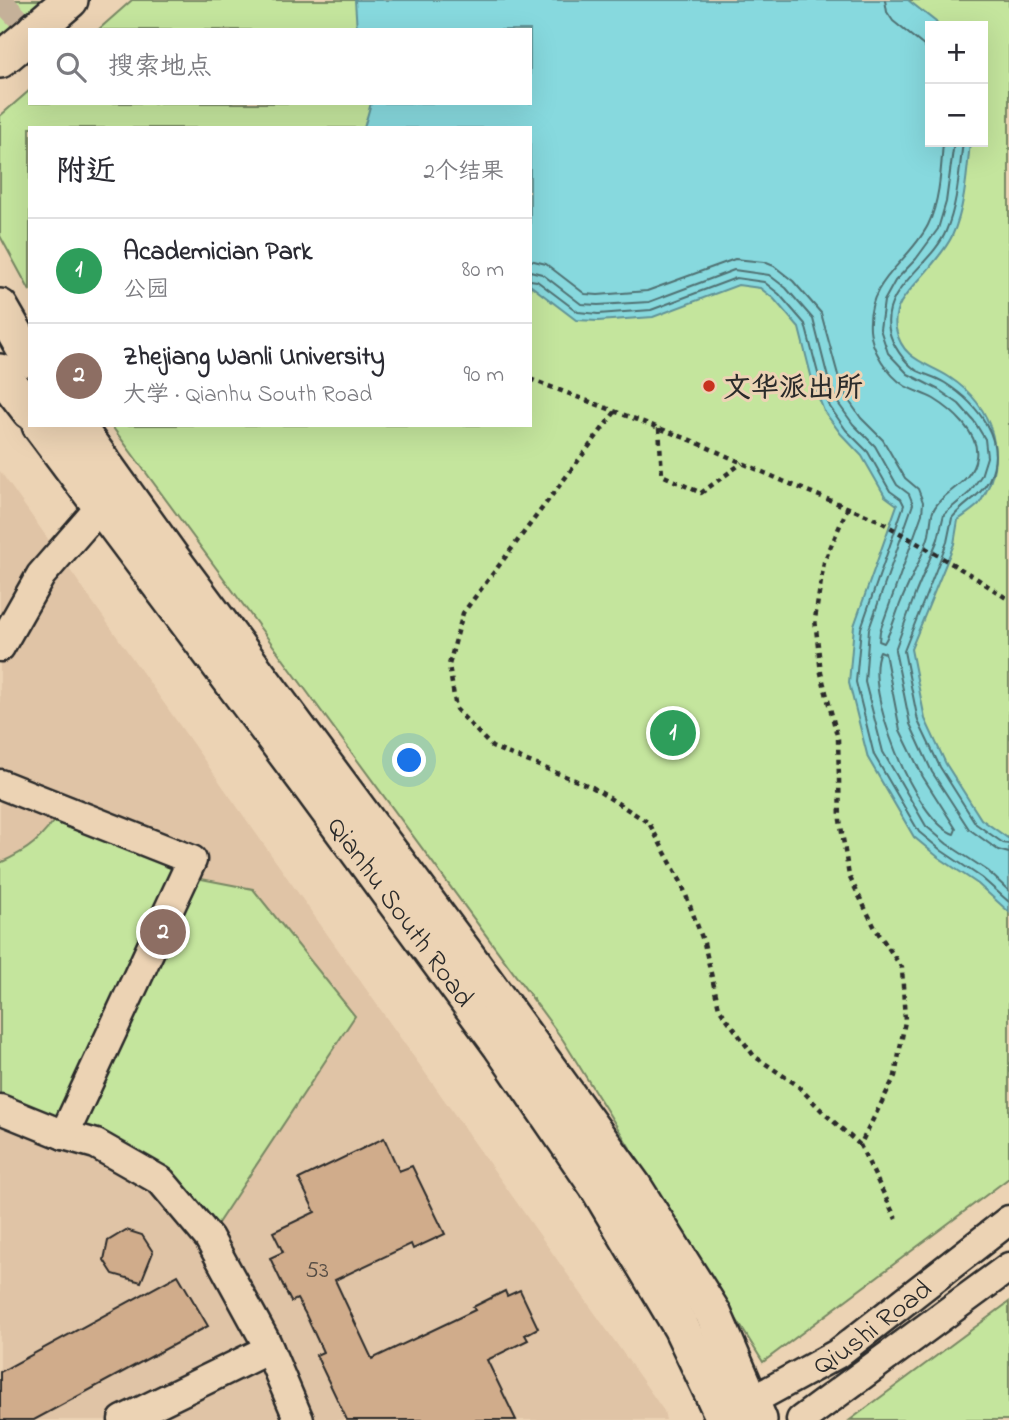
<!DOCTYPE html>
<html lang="zh">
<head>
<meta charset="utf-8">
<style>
  :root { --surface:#fff; --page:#f7f7f7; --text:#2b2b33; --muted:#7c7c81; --line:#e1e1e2; --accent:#2563eb }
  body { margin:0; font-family:"Indie Flower","LXGW WenKai TC",sans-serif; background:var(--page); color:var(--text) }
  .controls { position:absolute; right:21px; top:21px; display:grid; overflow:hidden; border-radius:0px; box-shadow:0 7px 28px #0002 }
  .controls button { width:63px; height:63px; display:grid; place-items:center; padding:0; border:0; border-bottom:2px solid var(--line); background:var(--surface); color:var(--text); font:35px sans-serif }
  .you { position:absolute; left:410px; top:761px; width:24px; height:24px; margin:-18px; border:5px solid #fff; border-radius:50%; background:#1a73e8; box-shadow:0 0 0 10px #1a73e833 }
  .badge { display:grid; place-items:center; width:46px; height:46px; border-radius:50%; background:var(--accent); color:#fff; font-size:23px; font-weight:700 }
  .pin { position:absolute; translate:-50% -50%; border:4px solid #fff; box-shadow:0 2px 7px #0006 }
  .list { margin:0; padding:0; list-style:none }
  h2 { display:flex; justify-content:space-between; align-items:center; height:91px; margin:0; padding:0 28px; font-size:30px }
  h2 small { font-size:23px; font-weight:400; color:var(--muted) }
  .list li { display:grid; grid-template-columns:46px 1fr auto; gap:21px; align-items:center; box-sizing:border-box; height:105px; padding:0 28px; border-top:2px solid var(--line) }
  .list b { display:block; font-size:26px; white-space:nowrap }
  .list p { margin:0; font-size:23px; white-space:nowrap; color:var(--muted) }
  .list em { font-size:23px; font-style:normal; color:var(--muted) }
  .icon { flex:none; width:38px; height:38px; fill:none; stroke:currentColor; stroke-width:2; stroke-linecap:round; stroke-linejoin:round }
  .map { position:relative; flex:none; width:1009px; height:1420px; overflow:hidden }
  .search { position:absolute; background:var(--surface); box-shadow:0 7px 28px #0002; left:28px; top:28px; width:504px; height:77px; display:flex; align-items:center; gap:18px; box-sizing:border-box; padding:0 24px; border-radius:0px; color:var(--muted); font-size:26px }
  .panel { position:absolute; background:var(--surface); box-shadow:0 7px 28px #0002; left:28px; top:126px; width:504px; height:301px; border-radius:0px }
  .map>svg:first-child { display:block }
  .built { fill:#e0c4a6 }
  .green { fill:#c4e59d; stroke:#788864; stroke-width:2; fill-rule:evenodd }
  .water { fill:#87d9de; stroke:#629396; stroke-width:2 }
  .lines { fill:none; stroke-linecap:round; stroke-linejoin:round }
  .shore { stroke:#507173; stroke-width:2 }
  .building { fill:#d0ac8b; stroke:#2b2b2b; stroke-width:2 }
  .major-tunnel { stroke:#c5b199; stroke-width:35; stroke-dasharray:35 18; stroke-linecap:butt }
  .minor-casing { stroke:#2b2b2b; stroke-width:33 }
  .major-casing { stroke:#2b2b2b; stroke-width:40 }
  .path { stroke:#2b2b2b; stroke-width:4.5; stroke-dasharray:5 5; stroke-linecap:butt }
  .minor { stroke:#ecd3b4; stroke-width:28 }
  .major { stroke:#ecd3b4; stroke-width:35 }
  .poi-dot { fill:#c8321e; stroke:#ecd3b4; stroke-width:2.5 }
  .labels { text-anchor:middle; stroke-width:6; stroke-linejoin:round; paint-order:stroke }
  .number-label { font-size:24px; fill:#544b43 }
  .poi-label { font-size:28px; font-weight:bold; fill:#2b2b2b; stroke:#ecd3b4; text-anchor:start }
  .street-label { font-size:28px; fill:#2b2b2b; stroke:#ecd3b4 }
</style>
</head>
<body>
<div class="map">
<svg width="1009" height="1420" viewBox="0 0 1009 1420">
  <rect width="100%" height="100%" fill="#ecd3b4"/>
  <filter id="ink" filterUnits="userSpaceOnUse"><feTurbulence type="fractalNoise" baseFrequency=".0143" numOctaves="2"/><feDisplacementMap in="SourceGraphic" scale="14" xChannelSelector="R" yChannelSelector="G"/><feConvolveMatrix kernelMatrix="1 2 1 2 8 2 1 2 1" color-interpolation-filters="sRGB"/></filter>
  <g filter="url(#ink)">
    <path class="built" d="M 0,471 L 664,1411 L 666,1420 L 0,1420 Z"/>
    <g class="green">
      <path d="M 0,0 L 49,0 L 0,42 Z"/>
      <path d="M 132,0 L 1009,0 L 1009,1178 L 763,1362 L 563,1040 L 111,425 L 530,425 L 530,128 L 30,128 L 30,291 L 0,236 L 0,116 L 30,90 L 30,103 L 530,103 L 530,30 L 98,30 ZM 930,26 L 983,26 L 983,142 L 930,142 Z"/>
      <path d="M 60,812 L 177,867 L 63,1125 L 0,1106 L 0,863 C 29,850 42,839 60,812 Z"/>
      <path d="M 191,877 L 253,889 L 355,1016 L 216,1226 L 171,1174 L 137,1150 L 75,1128 Z"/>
      <path d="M 1009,1302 L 1009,1420 L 850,1420 Z"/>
    </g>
    <path class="water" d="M 355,0 L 908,0 L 936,22 L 938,26 L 930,26 L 930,142 L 970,142 C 967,172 965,208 952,236 C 947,247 938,257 931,266 C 916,286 891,302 896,329 C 902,360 927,363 949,377 C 995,407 1009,459 979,504 C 973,510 965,515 958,520 L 954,544 L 911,649 L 925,719 L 946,764 L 981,819 L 1009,839 L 1009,912 L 978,884 L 938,857 L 914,837 L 868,758 L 849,683 L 854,626 L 897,505 L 885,496 L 862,456 L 841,434 L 824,411 L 813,383 L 799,328 L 774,299 L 760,288 L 738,285 L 653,317 L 598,321 L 576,320 L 530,285 L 530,128 L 364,128 L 371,103 L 530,103 L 530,30 L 357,30 Z"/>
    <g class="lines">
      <g class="shore">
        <path d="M 885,0 L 887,12 L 893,21 L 930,51"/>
        <path d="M 954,142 L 946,202 L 938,229 L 916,259 L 895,281 L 884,301 L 880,329 L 888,353 L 908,374 L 939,390 L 959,404 L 974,421 L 985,439 L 987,457 L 981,476 L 969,493 L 944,514 L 938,539 L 916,592 L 895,650 L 910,724 L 932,772 L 969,829 L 998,850 L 1009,853"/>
        <path d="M 963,142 C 959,171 958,203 946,231 C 932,265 881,289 889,330 C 892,345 904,362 916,370 C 925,375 936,377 945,383 C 978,404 1008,441 989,480 C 980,497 963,504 952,518 L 947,542 L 904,651 L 918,721 L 940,767 L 976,824 L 1003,843 L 1009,844"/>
        <path d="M 530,260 L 546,264 L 585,294 L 598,295 L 647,291 L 735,259 L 764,262 L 774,266 L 793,281 L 821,313 L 838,375 L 847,398 L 861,418 L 883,440 L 905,478 L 918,489 L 923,502 L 922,514 L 880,631 L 879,641 L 884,643 C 891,632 895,617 900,604 C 909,581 922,559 929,535 C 930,528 931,521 932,514 C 939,491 972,486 976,457 C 980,434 952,410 934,399 C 925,394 914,391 905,386 C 888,375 871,350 870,329 C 867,279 908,264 928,225 C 940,201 941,168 943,142"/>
        <path d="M 530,271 L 542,274 L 581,304 L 598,305 L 649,302 L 734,270 L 769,275 L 786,288 L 813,319 L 828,378 L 838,403 L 853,424 L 875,446 L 897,485 L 909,494 L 913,504 L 869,629 L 865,682 L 883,752 L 926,826 L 947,844 L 988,871 L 1009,891"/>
        <path d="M 530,280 L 537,281 L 578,312 L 598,314 L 651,310 L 736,278 L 764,282 L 779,294 L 805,324 L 820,381 L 830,407 L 846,430 L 868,452 L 890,491 L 901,499 L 904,505 L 861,628 L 856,682 L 874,755 L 919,832 L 942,851 L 982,878 L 1009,902"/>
        <path d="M 880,651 L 885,653 L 900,730 L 923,777 L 956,829 L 954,834 C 915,821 862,688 880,651 Z"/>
      </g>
    </g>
    <g class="building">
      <path d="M 384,1138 L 399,1171 L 412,1166 L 445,1234 L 413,1249 L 411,1244 L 335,1280 L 372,1359 L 475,1310 L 473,1307 L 505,1291 L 507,1296 L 520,1290 L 538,1328 L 525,1335 L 528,1340 L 487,1360 L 516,1420 L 347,1420 L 316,1355 L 323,1352 L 305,1313 L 297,1299 L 291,1302 L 270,1258 L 283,1252 L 273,1232 L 315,1212 L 299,1179 Z"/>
      <path d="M 126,1230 L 142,1235 L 153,1252 L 141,1282 L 113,1274 L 104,1260 L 108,1241 Z"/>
      <path d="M 178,1275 L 208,1326 L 34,1420 L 0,1420 L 0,1372 Z"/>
    </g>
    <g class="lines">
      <path class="major-tunnel" d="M 0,15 L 16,0"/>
      <defs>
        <g id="minor">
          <path d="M 0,647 L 41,575 L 101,506"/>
          <path d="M 0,784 L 192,860 L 64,1135 L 96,1144 L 161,1181 L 209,1238 L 266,1342 L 299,1420"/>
          <path d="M 0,1109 L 64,1135"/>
          <path id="s1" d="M 733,1411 L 837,1354 L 1009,1220"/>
          <path d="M 123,1420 L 269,1349"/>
          <path d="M 801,1420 L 1009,1267"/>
        </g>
        <g id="major">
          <path d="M 35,30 L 70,0"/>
          <path d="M 0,60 L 30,35"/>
          <path d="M 0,307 L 30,359"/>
          <path d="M 0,372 L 30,411"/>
          <path id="s2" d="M 40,425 L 305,779 L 501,1046 L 597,1186 L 681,1327 L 725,1420"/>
          <path d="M 76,425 L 170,556 L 464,952 L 634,1187 L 713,1313 L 759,1420"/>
        </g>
      </defs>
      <use href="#minor" class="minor-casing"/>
      <use href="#major" class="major-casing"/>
      <g class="path">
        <path d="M 530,379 L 693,441 L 783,481 L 878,520 L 976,578 L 1009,600"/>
        <path d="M 615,412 L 463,613 L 449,665 L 456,709 L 492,747 L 592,787 L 649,823 L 681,882 L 704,943 L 719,1008 L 754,1056 L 797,1085 L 824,1113 L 860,1145"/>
        <path d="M 659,428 L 662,475 L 701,493 L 742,463"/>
        <path d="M 848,507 L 824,562 L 815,619 L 821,673 L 838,739 L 840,820 L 849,876 L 875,928 L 902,968 L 905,1021 L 895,1076 L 860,1145 L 896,1219"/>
      </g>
      <use href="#minor" class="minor"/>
      <use href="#major" class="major"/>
    </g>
  </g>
  <circle class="poi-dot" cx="709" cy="386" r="7"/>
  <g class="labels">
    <g class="number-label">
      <text x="317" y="1277">53</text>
    </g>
    <g class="poi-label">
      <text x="723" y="396">文华派出所</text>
    </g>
    <g class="street-label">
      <text dy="10" stroke="none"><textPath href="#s2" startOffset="606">Qianhu South Road</textPath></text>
      <text dy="10" stroke="none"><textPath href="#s1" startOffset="163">Qiushi Road</textPath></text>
    </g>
  </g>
</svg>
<div class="controls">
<button>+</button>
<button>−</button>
</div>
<div class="you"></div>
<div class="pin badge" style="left:673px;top:733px;background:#2e9e5b">1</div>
<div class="pin badge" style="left:163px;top:932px;background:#8d6e63">2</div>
<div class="search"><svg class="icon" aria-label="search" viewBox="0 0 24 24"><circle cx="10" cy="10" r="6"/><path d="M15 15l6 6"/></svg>搜索地点</div>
<section class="panel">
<h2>附近<small>2个结果</small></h2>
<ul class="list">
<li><span class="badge" style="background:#2e9e5b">1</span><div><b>Academician Park</b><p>公园</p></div><em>80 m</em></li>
<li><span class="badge" style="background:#8d6e63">2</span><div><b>Zhejiang Wanli University</b><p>大学 · Qianhu South Road</p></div><em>90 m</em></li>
</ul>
</section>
</div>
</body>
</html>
